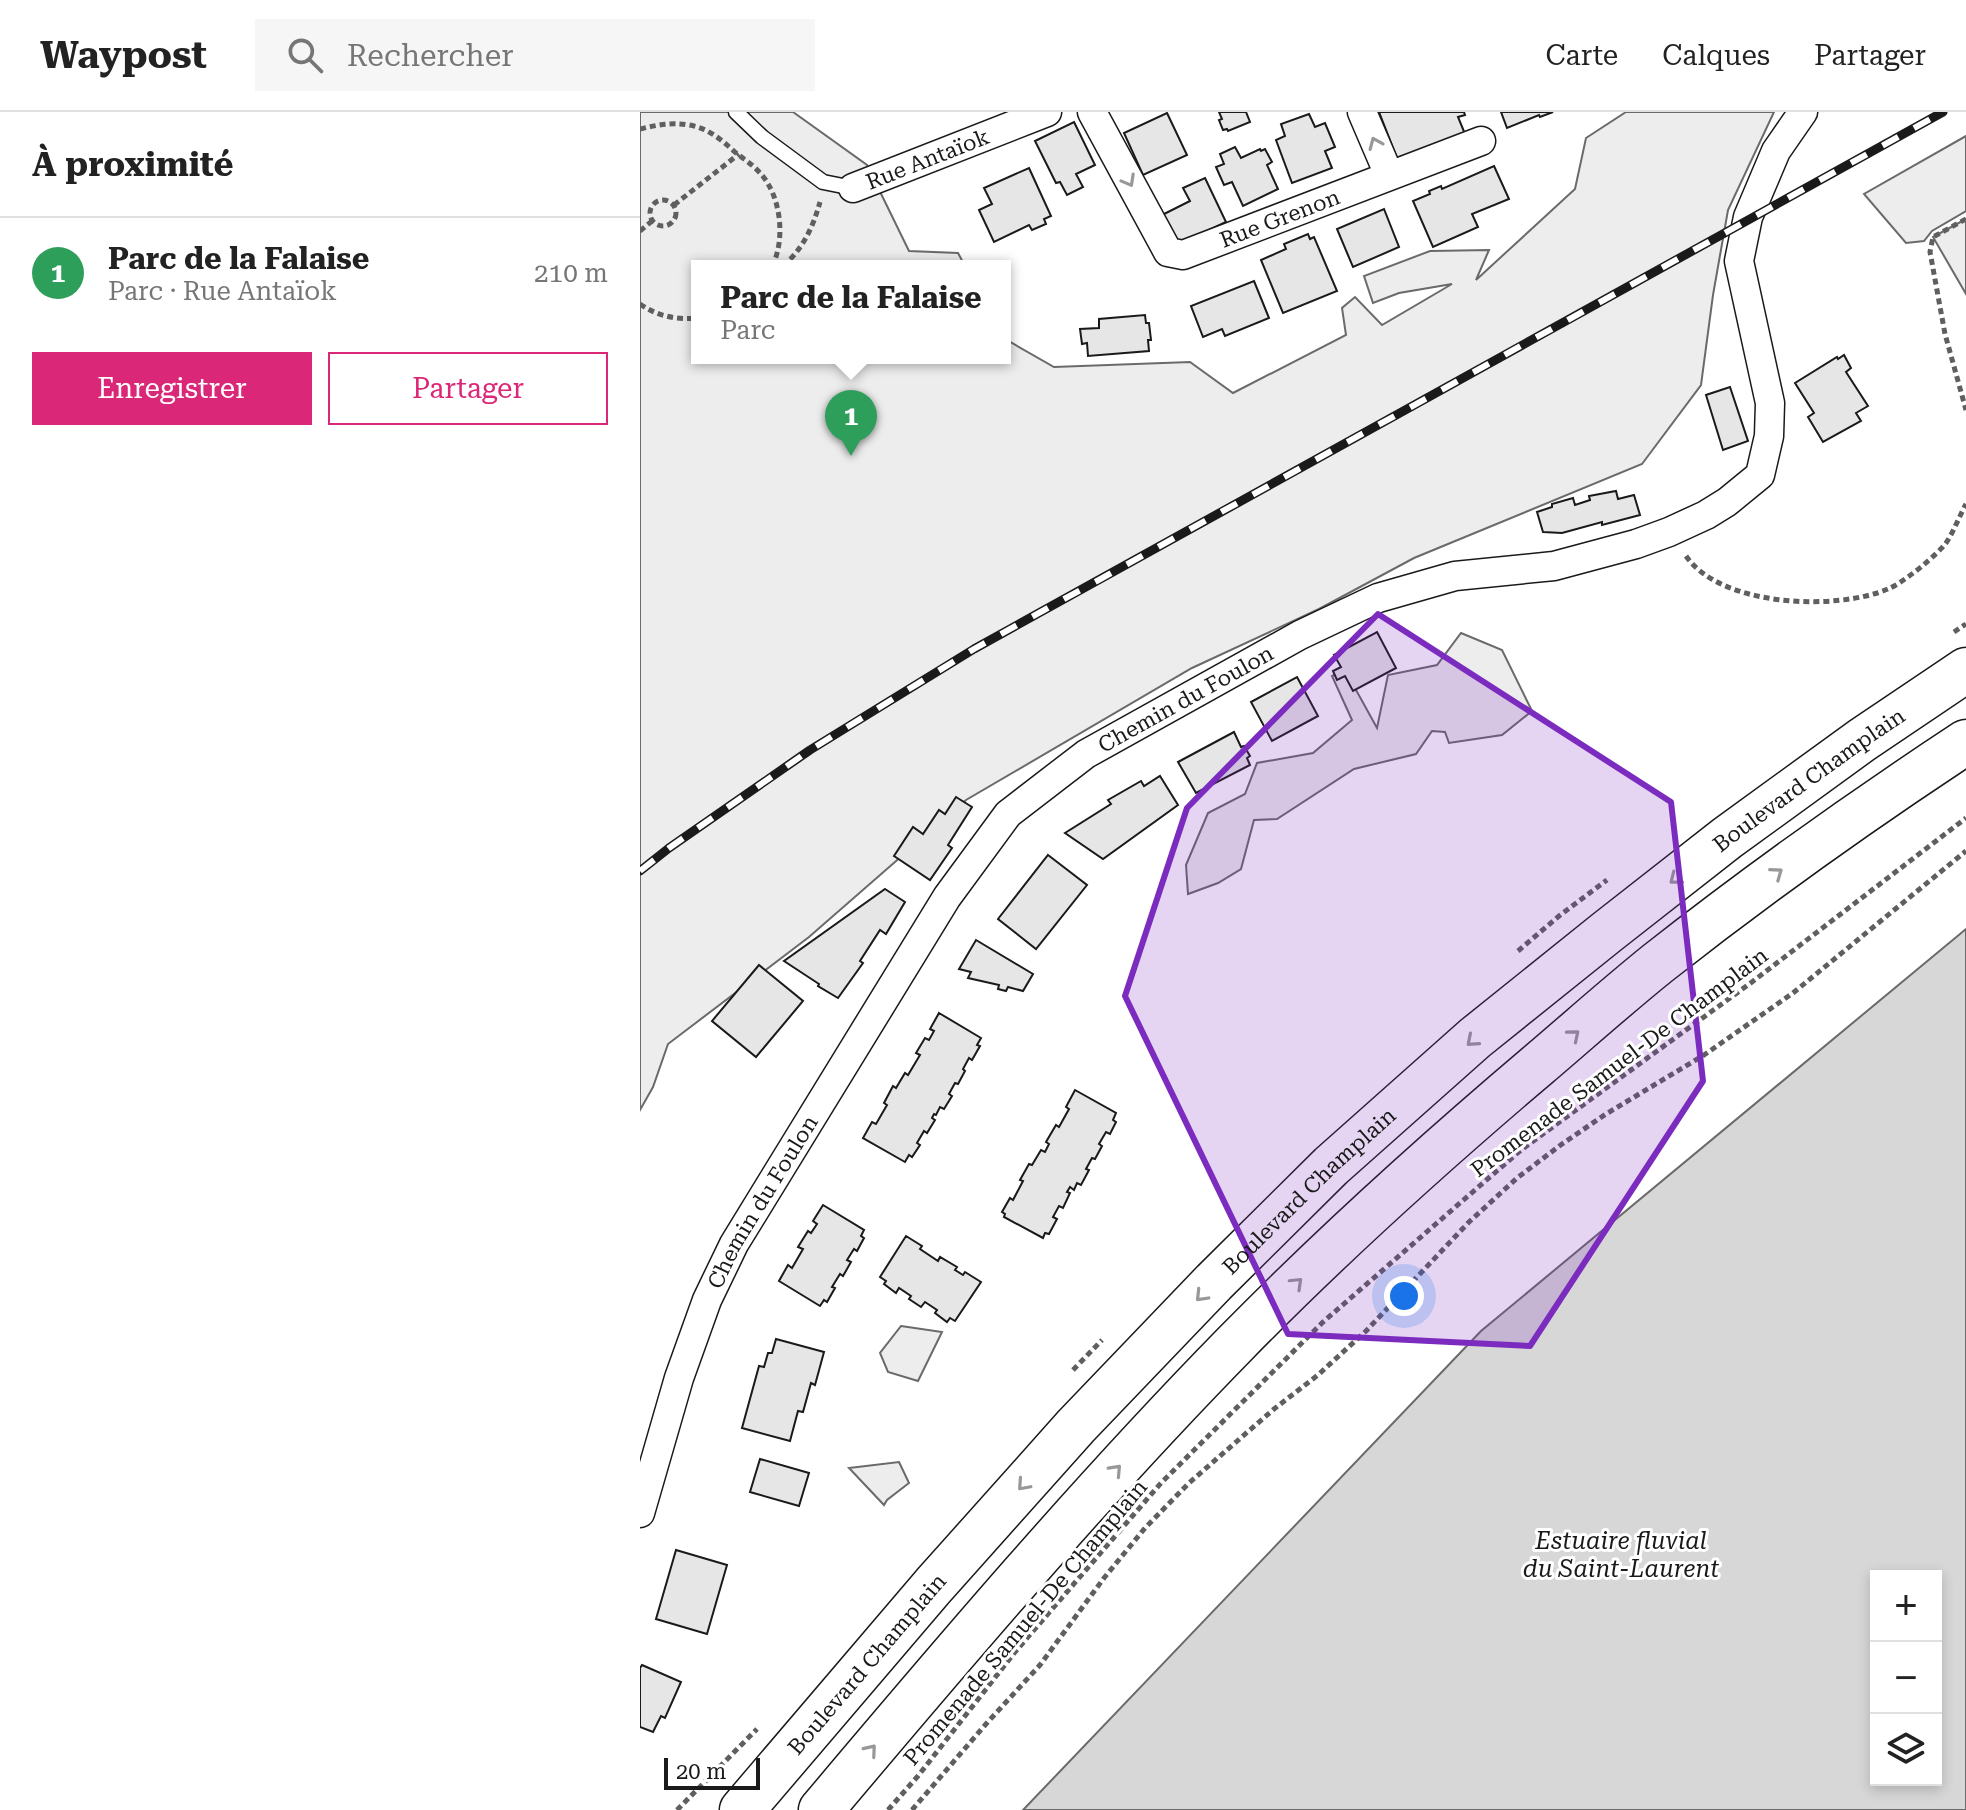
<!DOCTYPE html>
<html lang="fr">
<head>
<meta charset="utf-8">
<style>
  :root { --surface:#fff; --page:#f6f6f6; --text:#222; --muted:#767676; --line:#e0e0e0; --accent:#db2777 }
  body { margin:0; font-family:"Roboto Serif",serif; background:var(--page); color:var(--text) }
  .controls { position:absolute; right:24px; bottom:24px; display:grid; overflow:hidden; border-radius:0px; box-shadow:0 4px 12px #0003 }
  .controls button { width:72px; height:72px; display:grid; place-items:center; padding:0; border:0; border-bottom:2px solid var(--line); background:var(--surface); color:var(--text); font:40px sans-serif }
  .scale { position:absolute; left:24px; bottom:20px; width:96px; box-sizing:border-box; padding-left:8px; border:4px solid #1a1a1a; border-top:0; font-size:22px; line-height:28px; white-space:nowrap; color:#1a1a1a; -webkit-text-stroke:6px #fff; paint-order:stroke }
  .you { position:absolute; left:764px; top:1184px; width:28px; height:28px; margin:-20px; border:6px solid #fff; border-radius:50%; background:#1a73e8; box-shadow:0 0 0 12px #1a73e833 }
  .badge { display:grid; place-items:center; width:52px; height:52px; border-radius:50%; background:var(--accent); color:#fff; font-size:26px; font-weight:700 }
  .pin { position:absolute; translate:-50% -66px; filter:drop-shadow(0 2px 4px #0008) }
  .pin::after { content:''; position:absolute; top:42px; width:28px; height:24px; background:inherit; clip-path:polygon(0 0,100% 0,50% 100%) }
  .popup { position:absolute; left:51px; top:148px; width:320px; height:104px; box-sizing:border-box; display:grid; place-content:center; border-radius:0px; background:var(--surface); filter:drop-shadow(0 2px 6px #0005); font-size:26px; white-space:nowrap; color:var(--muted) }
  .popup b { font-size:30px; color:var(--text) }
  .popup::after { content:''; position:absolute; left:50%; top:100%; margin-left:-16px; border:16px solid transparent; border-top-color:var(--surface) }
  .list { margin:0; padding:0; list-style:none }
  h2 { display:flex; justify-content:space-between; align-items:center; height:104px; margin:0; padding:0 32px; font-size:34px }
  h2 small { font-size:26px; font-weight:400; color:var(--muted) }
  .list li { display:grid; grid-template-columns:52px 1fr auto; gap:24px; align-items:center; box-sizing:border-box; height:112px; padding:0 32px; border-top:2px solid var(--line) }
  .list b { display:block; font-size:30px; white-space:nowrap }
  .list p { margin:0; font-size:26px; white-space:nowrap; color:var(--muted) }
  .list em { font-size:26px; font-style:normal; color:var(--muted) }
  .actions { display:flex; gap:16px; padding:24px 32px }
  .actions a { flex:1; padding:18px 0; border:2px solid var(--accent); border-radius:0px; text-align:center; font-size:28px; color:var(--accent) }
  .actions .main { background:var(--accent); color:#fff }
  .icon { flex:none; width:44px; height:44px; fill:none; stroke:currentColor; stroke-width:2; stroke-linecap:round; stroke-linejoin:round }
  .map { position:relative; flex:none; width:1326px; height:1698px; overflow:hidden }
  header { display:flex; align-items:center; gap:48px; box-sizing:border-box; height:112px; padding:0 40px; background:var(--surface); border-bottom:2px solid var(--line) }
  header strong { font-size:38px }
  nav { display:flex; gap:44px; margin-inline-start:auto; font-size:28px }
  .search { width:560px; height:72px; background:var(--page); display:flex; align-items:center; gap:20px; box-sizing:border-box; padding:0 28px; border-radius:0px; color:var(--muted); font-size:30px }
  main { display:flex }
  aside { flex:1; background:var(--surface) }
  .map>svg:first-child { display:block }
  .built { fill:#ededed; stroke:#6a6a6a; stroke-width:2 }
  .water { fill:#d7d7d7; stroke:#6a6a6a; stroke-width:2; fill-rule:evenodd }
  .building { fill:#e6e6e6; stroke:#1a1a1a; stroke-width:2 }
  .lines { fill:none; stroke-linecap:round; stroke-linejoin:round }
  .service-casing { stroke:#1a1a1a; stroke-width:17 }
  .minor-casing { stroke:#1a1a1a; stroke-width:31 }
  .primary-casing { stroke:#1a1a1a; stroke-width:47 }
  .path { stroke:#5f5f5f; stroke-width:5; stroke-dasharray:6 4; stroke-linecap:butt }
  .service { stroke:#fff; stroke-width:14 }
  .minor { stroke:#fff; stroke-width:28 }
  .primary { stroke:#fff; stroke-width:44 }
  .rail-casing { stroke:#1a1a1a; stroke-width:9 }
  .rail { stroke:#fff; stroke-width:6; stroke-dasharray:18; stroke-linecap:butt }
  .oneway { stroke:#989898 }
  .marked { fill:#7b2cbf; fill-opacity:0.2; stroke:#7b2cbf; stroke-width:6; stroke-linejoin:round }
  .labels { text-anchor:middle; stroke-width:6; stroke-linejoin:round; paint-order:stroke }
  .street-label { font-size:22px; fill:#1a1a1a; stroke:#fff }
  .water-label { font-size:24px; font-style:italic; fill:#1a1a1a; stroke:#fff }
</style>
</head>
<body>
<header>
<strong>Waypost</strong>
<div class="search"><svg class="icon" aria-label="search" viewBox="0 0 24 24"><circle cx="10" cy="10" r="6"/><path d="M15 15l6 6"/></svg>Rechercher</div>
<nav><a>Carte</a><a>Calques</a><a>Partager</a></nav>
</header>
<main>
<aside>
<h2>À proximité<small></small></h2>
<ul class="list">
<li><span class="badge" style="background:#2e9e5b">1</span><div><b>Parc de la Falaise</b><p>Parc · Rue Antaïok</p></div><em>210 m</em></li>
</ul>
<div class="actions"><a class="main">Enregistrer</a><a>Partager</a></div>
</aside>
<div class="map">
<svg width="1326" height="1698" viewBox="0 0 1326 1698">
  <rect width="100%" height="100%" fill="#fff"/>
  <g class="built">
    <path d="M 0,0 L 153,0 L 227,53 L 269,139 L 318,141 L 325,154 L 57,154 L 57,246 L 365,246 L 365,227 L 414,255 L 550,250 L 593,281 L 706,223 L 702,196 L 715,185 L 742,213 L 812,172 L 759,181 L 733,191 L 724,164 L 790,139 L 849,138 L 836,168 L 935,77 L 946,26 L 986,0 L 1134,0 L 1088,98 L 1073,183 L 1061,273 L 1002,352 L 774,446 L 679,497 L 552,556 L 326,688 L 169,825 L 28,932 L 13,975 L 0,998 Z"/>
    <path d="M 1326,24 L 1326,99 L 1292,119 L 1284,129 L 1266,131 L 1224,82 Z"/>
    <path d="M 1326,107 L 1326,182 L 1293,125 Z"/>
    <path d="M 821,521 L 862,538 L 892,599 L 862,623 L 809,631 L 805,620 L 792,619 L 776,642 L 714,657 L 637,707 L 614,708 L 601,757 L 578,771 L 548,782 L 546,753 L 568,701 L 605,682 L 617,651 L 673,641 L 712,608 L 692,564 L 705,558 L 737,616 L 748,563 L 797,553 Z"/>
    <path d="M 261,1214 L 302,1220 L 278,1269 L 248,1260 L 240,1241 Z"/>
    <path d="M 259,1350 L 269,1371 L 247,1388 L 244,1393 L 209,1356 Z"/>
  </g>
  <path class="water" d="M 1326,817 L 1326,1698 L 383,1698 L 841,1219 ZM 1236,1464 L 1296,1464 L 1296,1668 L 1236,1668 Z"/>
  <g class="building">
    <path d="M 579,0 L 606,0 L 610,10 L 588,19 L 587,17 L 583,18 L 579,8 L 582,7 Z"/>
    <path d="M 739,0 L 824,0 L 825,3 L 818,5 L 825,22 L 757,46 Z"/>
    <path d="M 861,0 L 913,0 L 900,5 L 899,3 L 867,16 Z"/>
    <path d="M 527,1 L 547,43 L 503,63 L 484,21 Z"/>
    <path d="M 669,2 L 675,15 L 685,11 L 695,35 L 685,39 L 692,56 L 652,71 L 636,28 L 645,24 L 641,12 Z"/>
    <path d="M 434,10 L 455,53 L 436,62 L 443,75 L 427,83 L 420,70 L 416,71 L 395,29 Z"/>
    <path d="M 595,35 L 601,46 L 620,37 L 621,39 L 625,37 L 632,50 L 627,53 L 638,77 L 603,94 L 592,70 L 584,73 L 576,55 L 584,52 L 580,42 Z"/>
    <path d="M 854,54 L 869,87 L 832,102 L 838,115 L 793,135 L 773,89 L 790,82 L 789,79 L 801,74 L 802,77 Z"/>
    <path d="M 389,56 L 411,104 L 404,107 L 406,112 L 392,118 L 389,113 L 354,130 L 339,98 L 352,92 L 344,76 Z"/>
    <path d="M 565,66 L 586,110 L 537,133 L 522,103 L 550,89 L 543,76 Z"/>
    <path d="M 744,97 L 759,135 L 713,155 L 697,117 Z"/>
    <path d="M 668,122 L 670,127 L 674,125 L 697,179 L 643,201 L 621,148 L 646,137 L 644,132 Z"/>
    <path d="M 614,169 L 629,206 L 585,224 L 582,217 L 563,225 L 551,194 Z"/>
    <path d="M 505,203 L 506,211 L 509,211 L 511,228 L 508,228 L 509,239 L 448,244 L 447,231 L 442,232 L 440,217 L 459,216 L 459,207 Z"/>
    <path d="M 1204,243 L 1211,256 L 1206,260 L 1228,294 L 1216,301 L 1221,309 L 1183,330 L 1168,305 L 1174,301 L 1155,271 L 1197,245 L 1198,247 Z"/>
    <path d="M 1090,275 L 1108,329 L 1083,338 L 1066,283 Z"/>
    <path d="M 976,379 L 978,387 L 994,383 L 1000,403 L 962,413 L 962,410 L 922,421 L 903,420 L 897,400 L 912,395 L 912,392 L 933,386 L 935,393 L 950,388 L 949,384 Z"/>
    <path d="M 737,520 L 756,556 L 713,579 L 705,564 L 697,568 L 693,559 L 701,555 L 694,543 Z"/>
    <path d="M 657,565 L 678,604 L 632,629 L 611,590 Z"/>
    <path d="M 594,620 L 601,635 L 604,634 L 610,644 L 607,646 L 610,653 L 556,681 L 538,650 Z"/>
    <path d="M 520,664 L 538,693 L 463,747 L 425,721 L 471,692 L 468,688 L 501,669 L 504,674 Z"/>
    <path d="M 316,685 L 332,695 L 308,733 L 312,736 L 290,768 L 254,744 L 273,715 L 283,722 L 299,698 L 305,702 Z"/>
    <path d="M 408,743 L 447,773 L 396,837 L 358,807 Z"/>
    <path d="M 245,777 L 265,790 L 246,822 L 240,818 L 220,849 L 223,851 L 198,886 L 178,874 L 179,872 L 144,849 Z"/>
    <path d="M 336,828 L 393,862 L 383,879 L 368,875 L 366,879 L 358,877 L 359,873 L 328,866 L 331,860 L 319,857 Z"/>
    <path d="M 119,853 L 163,889 L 116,945 L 72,909 Z"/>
    <path d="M 299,901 L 341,926 L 337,933 L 340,934 L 332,948 L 329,946 L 323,957 L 325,959 L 318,972 L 315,971 L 309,982 L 312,984 L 304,997 L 300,995 L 296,1003 L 294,1002 L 292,1006 L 295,1008 L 287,1021 L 284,1019 L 277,1031 L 280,1033 L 272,1045 L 269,1043 L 265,1050 L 223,1026 L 232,1010 L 236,1012 L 247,993 L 244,991 L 253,974 L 256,976 L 265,961 L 268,963 L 280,943 L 276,941 L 285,926 L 289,928 L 294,919 L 290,917 Z"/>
    <path d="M 435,978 L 476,1001 L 473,1008 L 476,1010 L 470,1022 L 466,1020 L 459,1032 L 462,1034 L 455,1047 L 452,1046 L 446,1057 L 449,1058 L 441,1073 L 437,1071 L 434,1078 L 430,1075 L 427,1080 L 430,1081 L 423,1096 L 419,1094 L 413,1105 L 417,1107 L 409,1122 L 405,1121 L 403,1126 L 364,1105 L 365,1102 L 362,1100 L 370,1086 L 373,1088 L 383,1069 L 380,1068 L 389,1052 L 392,1053 L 401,1038 L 405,1040 L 409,1032 L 406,1030 L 416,1013 L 419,1015 L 429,997 L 426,995 Z"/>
    <path d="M 183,1093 L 224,1118 L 221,1124 L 224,1126 L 217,1139 L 214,1137 L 207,1148 L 211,1150 L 203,1164 L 200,1162 L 192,1175 L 195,1176 L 187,1190 L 184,1188 L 180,1194 L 139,1169 L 148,1153 L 152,1156 L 163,1137 L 158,1135 L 168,1119 L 171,1121 L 177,1112 L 173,1109 Z"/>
    <path d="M 266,1124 L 282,1134 L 280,1137 L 298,1149 L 300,1145 L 317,1155 L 315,1158 L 323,1163 L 325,1160 L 341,1170 L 315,1209 L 310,1206 L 307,1210 L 295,1201 L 297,1198 L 285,1190 L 281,1195 L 269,1187 L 271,1184 L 259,1176 L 256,1181 L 244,1172 L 246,1169 L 240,1165 Z"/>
    <path d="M 136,1227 L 184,1240 L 175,1273 L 171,1271 L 163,1300 L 158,1299 L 150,1329 L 102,1316 L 119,1254 L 124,1255 L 128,1241 L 132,1241 Z"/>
    <path d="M 120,1347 L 169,1361 L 159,1394 L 110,1380 Z"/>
    <path d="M 36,1438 L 87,1453 L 67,1522 L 16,1507 Z"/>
    <path d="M 2,1553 L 41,1570 L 25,1606 L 21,1604 L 13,1620 L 0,1615 L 0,1556 Z"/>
  </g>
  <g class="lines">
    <defs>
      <path id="service" d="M 96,0 L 122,25 L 183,70 L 213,76"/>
      <g id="minor">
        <path id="s1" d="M 452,0 L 528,140 L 543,143 L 841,29"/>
        <path d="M 722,0 L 749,63"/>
        <path id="s2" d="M 213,76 L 407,0"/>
        <path id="s3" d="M 0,1401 L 39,1266 L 67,1188 L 94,1132 L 307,785 L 368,702 L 446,642 L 660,523 L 738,486 L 815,464 L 914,454 L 996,432 L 1029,420 L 1066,403 L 1087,390 L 1120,363 L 1129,324 L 1130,291 L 1099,149 L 1108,105 L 1136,39 L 1163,0"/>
      </g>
      <g id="primary">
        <path id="s4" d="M 102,1698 L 294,1473 L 436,1314 L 574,1170 L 691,1054 L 835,926 L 967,820 L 1087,726 L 1222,628 L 1326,558"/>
        <path d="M 181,1698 C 315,1539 450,1380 595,1232 C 691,1134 793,1042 898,953 C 938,919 977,884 1018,851 C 1117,773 1221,699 1326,630"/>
      </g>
    </defs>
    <use href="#service" class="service-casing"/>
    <use href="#minor" class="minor-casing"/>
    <use href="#primary" class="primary-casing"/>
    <g class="path">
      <path d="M 0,17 C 17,13 31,10 49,13 C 68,16 82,28 96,41 C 104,47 113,53 120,61 C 141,83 146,128 132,154"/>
      <circle cx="23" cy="101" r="13"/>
      <path d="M 34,93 L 99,42"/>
      <path d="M 1326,107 L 1293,125 L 1290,140 L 1305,222 L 1326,298"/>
      <path d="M 0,119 L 12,109"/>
      <path d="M 143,154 C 163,137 173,115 180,90"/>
      <path d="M 0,192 C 17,204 36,208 57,206"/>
      <path d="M 1046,444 C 1081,495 1196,499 1248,477 C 1263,471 1296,444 1306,431 C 1314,419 1319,405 1326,392"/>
      <path d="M 1314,520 L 1326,512"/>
      <path d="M 878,839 L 919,804 L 967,768"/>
      <path d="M 433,1258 L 462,1228"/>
      <path d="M 37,1698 L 117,1617"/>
      <path d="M 248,1698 L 278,1664 L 375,1540 L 521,1371 L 683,1210 L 881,1038 L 1112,870 L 1326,706"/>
      <path d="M 272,1698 L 346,1612 L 400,1553 L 464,1466 L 505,1416 L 549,1371 L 634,1297 L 678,1263 L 726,1219 L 829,1110 L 877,1066 L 922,1032 L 966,1002 L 1064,943 L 1153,881 L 1326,739"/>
    </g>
    <use href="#service" class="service"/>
    <use href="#minor" class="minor"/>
    <use href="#primary" class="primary"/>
    <defs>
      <path id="rail" d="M 0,759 L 29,736 L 170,638 L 334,537 L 1303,0"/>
    </defs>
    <use href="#rail" class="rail-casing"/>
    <use href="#rail" class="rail"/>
  </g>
  <defs><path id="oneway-chevron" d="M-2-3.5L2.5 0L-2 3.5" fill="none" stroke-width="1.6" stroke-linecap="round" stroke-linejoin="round" transform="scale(2)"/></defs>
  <g class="oneway">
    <use href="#oneway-chevron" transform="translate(735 31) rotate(-113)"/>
    <use href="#oneway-chevron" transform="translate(489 69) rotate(61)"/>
    <use href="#oneway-chevron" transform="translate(1137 761) rotate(-36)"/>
    <use href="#oneway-chevron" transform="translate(1035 767) rotate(142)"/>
    <use href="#oneway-chevron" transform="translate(934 923) rotate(-40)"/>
    <use href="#oneway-chevron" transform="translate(832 929) rotate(139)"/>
    <use href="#oneway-chevron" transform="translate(657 1171) rotate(-44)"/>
    <use href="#oneway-chevron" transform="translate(561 1184) rotate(134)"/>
    <use href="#oneway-chevron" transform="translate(476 1358) rotate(-47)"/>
    <use href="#oneway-chevron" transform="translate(383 1373) rotate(132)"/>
    <use href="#oneway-chevron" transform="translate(231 1638) rotate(-50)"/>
  </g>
  <path class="marked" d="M 738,502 L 1031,690 L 1063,969 L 890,1234 L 648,1222 L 485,884 L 547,696 Z"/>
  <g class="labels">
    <g class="street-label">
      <text dy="8" stroke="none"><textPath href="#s2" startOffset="80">Rue Antaïok</textPath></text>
      <text dy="8" stroke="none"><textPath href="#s1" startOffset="278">Rue Grenon</textPath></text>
      <text dy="8" stroke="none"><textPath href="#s3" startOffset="1008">Chemin du Foulon</textPath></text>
      <text dy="8" stroke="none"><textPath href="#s4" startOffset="1488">Boulevard Champlain</textPath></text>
      <text transform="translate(979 950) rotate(-37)" y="8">Promenade Samuel-De Champlain</text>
      <text dy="8" stroke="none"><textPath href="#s4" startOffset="840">Boulevard Champlain</textPath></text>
      <text dy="8" stroke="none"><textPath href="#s3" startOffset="336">Chemin du Foulon</textPath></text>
      <text transform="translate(385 1510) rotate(-50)" y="8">Promenade Samuel-De Champlain</text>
      <text dy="8" stroke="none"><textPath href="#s4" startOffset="192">Boulevard Champlain</textPath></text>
    </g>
    <g class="water-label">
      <text x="981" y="1437">Estuaire fluvial<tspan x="981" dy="28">du Saint-Laurent</tspan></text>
    </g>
  </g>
</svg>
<div class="controls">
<button>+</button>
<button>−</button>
<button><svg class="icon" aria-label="layers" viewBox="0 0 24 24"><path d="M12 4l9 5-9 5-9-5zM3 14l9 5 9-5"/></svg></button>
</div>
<div class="scale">20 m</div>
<div class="you"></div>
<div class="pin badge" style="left:211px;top:344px;background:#2e9e5b">1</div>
<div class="popup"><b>Parc de la Falaise</b>Parc</div>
</div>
</main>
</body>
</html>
